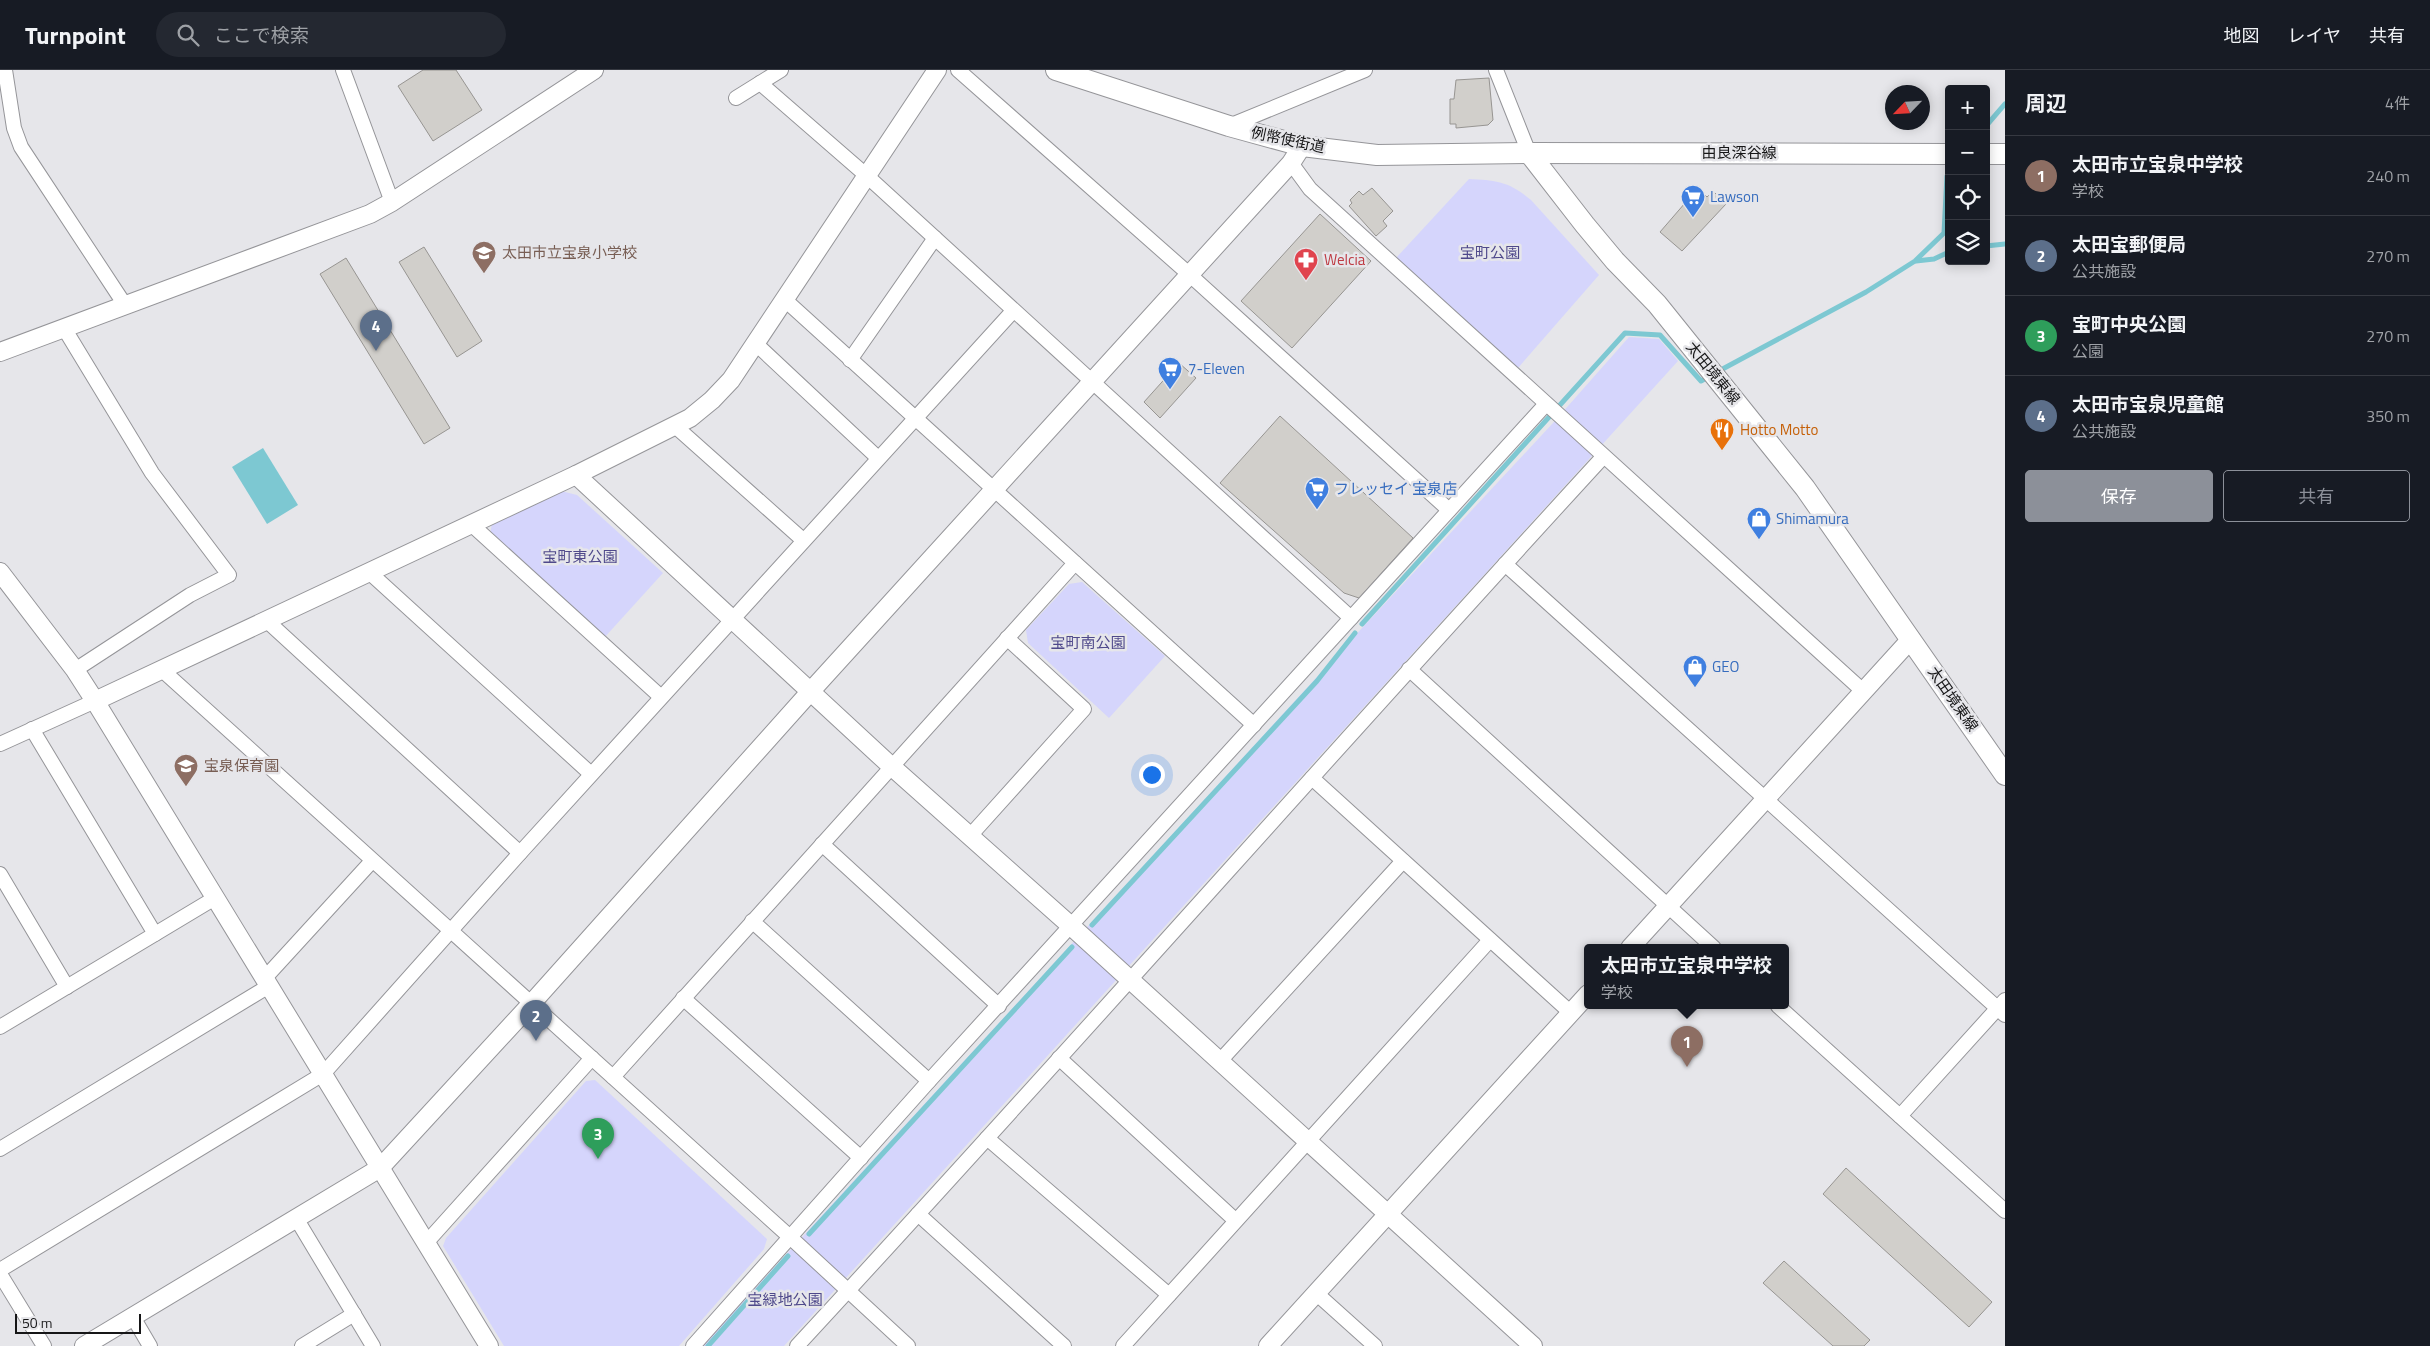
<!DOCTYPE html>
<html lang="ja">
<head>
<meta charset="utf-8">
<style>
  :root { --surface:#171b24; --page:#242831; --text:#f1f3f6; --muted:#9ea1a6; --line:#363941; --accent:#8c9099 }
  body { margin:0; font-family:"Titillium Web","Noto Sans JP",sans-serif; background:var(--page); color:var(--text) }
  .controls { position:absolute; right:15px; top:15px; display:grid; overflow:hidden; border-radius:5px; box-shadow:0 2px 12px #0003 }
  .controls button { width:45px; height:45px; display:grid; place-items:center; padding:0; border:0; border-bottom:1px solid var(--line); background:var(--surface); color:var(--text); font:25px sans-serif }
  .compass { position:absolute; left:1885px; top:15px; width:45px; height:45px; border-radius:50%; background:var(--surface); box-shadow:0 2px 12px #0003; rotate:245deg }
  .scale { position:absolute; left:15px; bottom:12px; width:126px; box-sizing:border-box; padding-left:5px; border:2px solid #161617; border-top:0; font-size:14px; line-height:18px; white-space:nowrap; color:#161617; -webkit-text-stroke:4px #e6e6ea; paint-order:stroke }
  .you { position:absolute; left:1151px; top:704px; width:18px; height:18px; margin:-12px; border:4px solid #fff; border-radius:50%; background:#1a73e8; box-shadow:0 0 0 8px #1a73e833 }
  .badge { display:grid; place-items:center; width:32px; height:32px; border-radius:50%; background:var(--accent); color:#fff; font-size:16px; font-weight:700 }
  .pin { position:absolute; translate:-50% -41px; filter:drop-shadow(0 1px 2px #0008) }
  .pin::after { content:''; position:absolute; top:26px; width:18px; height:15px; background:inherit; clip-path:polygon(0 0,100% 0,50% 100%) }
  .popup { position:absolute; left:1584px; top:874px; width:205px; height:65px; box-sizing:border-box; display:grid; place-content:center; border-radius:5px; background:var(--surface); filter:drop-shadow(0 1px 4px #0005); font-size:16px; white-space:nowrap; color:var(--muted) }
  .popup b { font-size:19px; color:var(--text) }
  .popup::after { content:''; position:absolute; left:50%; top:100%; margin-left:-10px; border:10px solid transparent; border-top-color:var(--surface) }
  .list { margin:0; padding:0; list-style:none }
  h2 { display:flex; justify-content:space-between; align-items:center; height:65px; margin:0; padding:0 20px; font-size:21px }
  h2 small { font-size:16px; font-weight:400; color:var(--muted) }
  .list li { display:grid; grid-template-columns:32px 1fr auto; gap:15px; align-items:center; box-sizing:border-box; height:80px; padding:0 20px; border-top:1px solid var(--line) }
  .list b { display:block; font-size:19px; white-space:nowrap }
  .list p { margin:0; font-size:16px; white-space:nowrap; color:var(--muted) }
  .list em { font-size:16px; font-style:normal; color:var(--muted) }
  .actions { display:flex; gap:10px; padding:15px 20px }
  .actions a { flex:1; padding:11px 0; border:1px solid var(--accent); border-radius:5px; text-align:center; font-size:18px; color:var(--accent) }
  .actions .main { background:var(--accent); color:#fff }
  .icon { flex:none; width:28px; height:28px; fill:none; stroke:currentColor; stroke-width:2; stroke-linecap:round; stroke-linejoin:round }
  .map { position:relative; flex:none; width:2005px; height:1276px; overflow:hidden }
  header { display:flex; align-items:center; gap:30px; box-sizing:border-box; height:70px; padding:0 25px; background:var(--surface); border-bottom:1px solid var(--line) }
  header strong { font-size:24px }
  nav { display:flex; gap:28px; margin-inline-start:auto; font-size:18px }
  .search { width:350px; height:45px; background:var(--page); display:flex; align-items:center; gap:12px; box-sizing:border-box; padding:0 18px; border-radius:28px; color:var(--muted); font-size:19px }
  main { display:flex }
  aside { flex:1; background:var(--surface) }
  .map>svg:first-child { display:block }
  .green { fill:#d5d5fc }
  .water { fill:#7dc8d2 }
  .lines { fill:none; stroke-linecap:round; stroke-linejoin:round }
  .stream { stroke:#7dc8d2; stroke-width:5 }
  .building { fill:#d1cfcb; stroke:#979592 }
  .minor-casing { stroke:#959599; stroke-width:16 }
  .tertiary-casing { stroke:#959599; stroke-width:20 }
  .secondary-casing { stroke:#959599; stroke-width:22 }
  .minor { stroke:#fff; stroke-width:14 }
  .tertiary { stroke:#fff; stroke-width:18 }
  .secondary { stroke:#fff; stroke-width:20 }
  .labels { text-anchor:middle; stroke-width:5; stroke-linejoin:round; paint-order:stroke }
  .street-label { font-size:15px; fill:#161617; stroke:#e6e6ea }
  .shop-label { font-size:15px; fill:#366cbe; stroke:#e6e6ea; text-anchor:start }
  .education-label { font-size:15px; fill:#785e54; stroke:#e6e6ea; text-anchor:start }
  .park-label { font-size:15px; fill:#4f498b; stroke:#e6e6ea }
  .health-label { font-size:15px; fill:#be3a42; stroke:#e6e6ea; text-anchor:start }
  .food-label { font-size:15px; fill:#c56008; stroke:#e6e6ea; text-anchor:start }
</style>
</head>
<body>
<header>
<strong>Turnpoint</strong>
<div class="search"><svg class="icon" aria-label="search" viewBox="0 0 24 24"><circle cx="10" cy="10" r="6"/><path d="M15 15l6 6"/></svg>ここで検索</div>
<nav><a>地図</a><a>レイヤ</a><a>共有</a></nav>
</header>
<main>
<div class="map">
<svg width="2005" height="1276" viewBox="0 0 2005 1276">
  <rect width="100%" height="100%" fill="#e6e6ea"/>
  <g class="green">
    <path d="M 1469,109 C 1496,110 1510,112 1531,130 L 1599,205 L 1518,298 L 1396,188 Z"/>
    <path d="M 1629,267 L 1659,269 L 1678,291 L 784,1276 L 702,1276 L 1362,558 L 1553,353 Z"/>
    <path d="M 561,421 L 577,425 L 663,503 L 604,568 L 490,465 L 492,453 Z"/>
    <path d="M 1082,512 L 1165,586 L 1109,648 L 1028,573 L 1026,560 L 1069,514 Z"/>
    <path d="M 595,1010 L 767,1169 L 764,1179 L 679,1276 L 504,1276 L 443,1176 L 446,1168 L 586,1011 Z"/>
  </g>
  <path class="water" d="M 263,378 L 298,435 L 267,454 L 232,397 Z"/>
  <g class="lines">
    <g class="stream">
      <path d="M 1986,56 L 2005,34"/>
      <path d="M 1986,176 L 2005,174"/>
      <path d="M 1916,191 L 1934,189 L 1949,182"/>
      <path d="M 1717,302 L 1866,222 L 1915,191 L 1944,163 L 1947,106 L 1949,104"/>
      <path d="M 1362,554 L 1625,263 L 1660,265 L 1701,311 L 1710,306"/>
      <path d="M 1092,855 L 1317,611 L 1355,563"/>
      <path d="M 809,1164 L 1072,877"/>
      <path d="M 708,1276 L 788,1186"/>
    </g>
  </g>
  <g class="building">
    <path d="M 423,0 L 456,0 L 482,40 L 433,71 L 398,16 Z"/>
    <path d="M 1489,8 L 1493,50 L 1488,55 L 1456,58 L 1456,54 L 1450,54 L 1450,29 L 1454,29 L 1456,10 Z"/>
    <path d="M 1372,118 L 1393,141 L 1383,151 L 1387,156 L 1376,166 L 1349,136 L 1352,133 L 1350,130 L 1359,121 L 1363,125 Z"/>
    <path d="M 1698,118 L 1707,127 L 1713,121 L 1726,134 L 1682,181 L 1660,162 Z"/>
    <path d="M 1320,144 L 1371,191 L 1292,278 L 1241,231 Z"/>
    <path d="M 424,177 L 482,271 L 457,287 L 399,192 Z"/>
    <path d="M 346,188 L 450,358 L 424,374 L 320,204 Z"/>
    <path d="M 1179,293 L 1196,308 L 1160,348 L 1144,332 Z"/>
    <path d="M 1280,346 L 1413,468 L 1359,528 L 1344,523 L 1220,413 Z"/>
    <path d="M 1846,1098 L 1992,1232 L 1969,1257 L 1823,1124 Z"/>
    <path d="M 1784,1191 L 1870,1270 L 1864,1276 L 1833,1276 L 1763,1213 Z"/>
  </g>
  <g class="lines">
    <defs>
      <g id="minor">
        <path d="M 5,0 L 14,58 L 21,77 L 125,235"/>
        <path d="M 343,0 L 392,132"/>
        <path d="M 958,0 L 1190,205 L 1449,440"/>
        <path d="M 1496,0 L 1529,83"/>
        <path d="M 760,13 L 867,106 L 1351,548"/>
        <path d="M 736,28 L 781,0"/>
        <path d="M 1229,56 L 1365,0"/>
        <path d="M 1291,93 L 1310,119 L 1863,621"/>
        <path d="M 784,229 L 1254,655"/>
        <path d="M 64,258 L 152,403 L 229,505 L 190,525 L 75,600"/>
        <path d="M 755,273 L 878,388"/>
        <path d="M 850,290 L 935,168"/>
        <path d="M 675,356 L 803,470"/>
        <path d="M 471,454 L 661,627"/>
        <path d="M 1505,494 L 2005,945"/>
        <path d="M 369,502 L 591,704"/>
        <path d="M 266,550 L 520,783"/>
        <path d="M 161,599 L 790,1167 L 908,1276"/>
        <path d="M 1409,599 L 1714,878"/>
        <path d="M 32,659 L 155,864"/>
        <path d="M 0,674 L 95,631"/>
        <path d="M 1312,708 L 1571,943"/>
        <path d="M 969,767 L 1084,639 L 1007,568"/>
        <path d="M 822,774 L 999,936"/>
        <path d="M 0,804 L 67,917"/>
        <path d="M 752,851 L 929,1011"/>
        <path d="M 264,909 L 372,791"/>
        <path d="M 683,928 L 861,1088"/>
        <path d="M 1778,936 L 2005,1141"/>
        <path d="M 0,957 L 215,828"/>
        <path d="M 1059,988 L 1235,1150"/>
        <path d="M 1219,992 L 1403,791"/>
        <path d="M 613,1007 L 1075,493"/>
        <path d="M 1900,1046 L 2005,930"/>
        <path d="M 987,1068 L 1169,1225"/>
        <path d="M 0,1079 L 269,916"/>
        <path d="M 918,1144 L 1064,1276"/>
        <path d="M 296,1148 L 373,1276"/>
        <path d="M 426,1173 L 592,988"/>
        <path d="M 0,1200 L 323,1004 L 520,783 L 1013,241"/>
        <path d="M 0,1204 L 44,1276"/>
        <path d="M 1316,1223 L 1375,1276"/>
        <path d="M 133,1247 L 150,1276"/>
        <path d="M 302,1276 L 354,1244"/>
        <path d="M 693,1276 L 929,1011 L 1546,334"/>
        <path d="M 797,1276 C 1069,982 1332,682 1603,387"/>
        <path d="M 1123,1276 L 1490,870"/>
      </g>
      <g id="tertiary">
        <path d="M 0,282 L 370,144 L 392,132 L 594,0"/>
        <path d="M 576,405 L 891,696 L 1071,856 L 1533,1276"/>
        <path d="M 0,502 L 75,600 L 95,631 L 489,1276"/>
        <path d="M 95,631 L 576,405 L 690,348 L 712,330 L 731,310 L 937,0"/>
        <path d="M 1630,878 L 1911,569"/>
        <path d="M 84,1276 L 380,1098 L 531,934 L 810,622 L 1291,93 L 1302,76"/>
        <path d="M 1268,1276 L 1588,924"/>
      </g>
      <g id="secondary">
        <path d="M 1056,0 L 1229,56 L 1302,76 L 1377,85 L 1529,83 L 1949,84"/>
        <path d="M 1529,83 L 1585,155 L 1615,191 L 1657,234 L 1805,418 L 2005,705"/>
        <path d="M 1986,84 L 2005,84"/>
      </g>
    </defs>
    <use href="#minor" class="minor-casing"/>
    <use href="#tertiary" class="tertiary-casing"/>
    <use href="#secondary" class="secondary-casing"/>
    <use href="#minor" class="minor"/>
    <use href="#tertiary" class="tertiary"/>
    <use href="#secondary" class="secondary"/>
  </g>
  <defs>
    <symbol id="supermarket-pin" viewBox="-11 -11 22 30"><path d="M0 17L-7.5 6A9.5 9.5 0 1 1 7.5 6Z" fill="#3f7fe0" stroke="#e6e6ea"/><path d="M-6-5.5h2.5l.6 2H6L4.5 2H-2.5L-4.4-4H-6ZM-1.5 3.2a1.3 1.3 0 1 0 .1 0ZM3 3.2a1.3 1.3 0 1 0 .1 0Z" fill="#fff"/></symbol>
    <symbol id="school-pin" viewBox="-11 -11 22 30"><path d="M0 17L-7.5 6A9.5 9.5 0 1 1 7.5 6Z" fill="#8d6e63" stroke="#e6e6ea"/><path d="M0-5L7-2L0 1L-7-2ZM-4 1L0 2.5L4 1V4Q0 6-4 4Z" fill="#fff"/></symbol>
    <symbol id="pharmacy-pin" viewBox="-11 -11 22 30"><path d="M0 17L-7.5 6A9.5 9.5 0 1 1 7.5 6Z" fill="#e0444e" stroke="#e6e6ea"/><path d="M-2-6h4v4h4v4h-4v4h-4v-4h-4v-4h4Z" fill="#fff"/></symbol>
    <symbol id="restaurant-pin" viewBox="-11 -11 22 30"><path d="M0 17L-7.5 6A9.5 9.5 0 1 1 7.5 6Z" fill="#e8710a" stroke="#e6e6ea"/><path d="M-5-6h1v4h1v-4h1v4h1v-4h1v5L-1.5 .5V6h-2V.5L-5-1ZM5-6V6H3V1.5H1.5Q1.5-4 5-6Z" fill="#fff"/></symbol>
    <symbol id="shop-pin" viewBox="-11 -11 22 30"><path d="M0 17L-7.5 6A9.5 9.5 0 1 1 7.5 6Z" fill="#3f7fe0" stroke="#e6e6ea"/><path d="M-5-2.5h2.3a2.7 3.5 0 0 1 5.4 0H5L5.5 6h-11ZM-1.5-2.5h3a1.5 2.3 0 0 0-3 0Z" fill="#fff"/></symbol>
  </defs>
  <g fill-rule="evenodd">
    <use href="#supermarket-pin" x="1679" y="113" width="28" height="38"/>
    <use href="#school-pin" x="470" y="169" width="28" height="38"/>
    <use href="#pharmacy-pin" x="1292" y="176" width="28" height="38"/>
    <use href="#supermarket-pin" x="1156" y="285" width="28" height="38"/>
    <use href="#restaurant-pin" x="1708" y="346" width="28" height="38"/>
    <use href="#supermarket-pin" x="1303" y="405" width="28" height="38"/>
    <use href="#shop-pin" x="1745" y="435" width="28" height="38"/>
    <use href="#shop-pin" x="1681" y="583" width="28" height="38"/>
    <use href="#school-pin" x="172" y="682" width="28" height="38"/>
  </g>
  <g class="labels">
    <g class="street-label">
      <text transform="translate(1288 70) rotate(12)" y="5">例幣使街道</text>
      <text x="1739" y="88">由良深谷線</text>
      <text transform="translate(1713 303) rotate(51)" y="5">太田境東線</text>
      <text transform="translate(1953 629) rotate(55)" y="5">太田境東線</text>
    </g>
    <g class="shop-label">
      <text x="1710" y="132">Lawson</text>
      <text x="1188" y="304">7-Eleven</text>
      <text x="1334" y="424">フレッセイ 宝泉店</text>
      <text x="1776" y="454">Shimamura</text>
      <text x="1712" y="602">GEO</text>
    </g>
    <g class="education-label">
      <text x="502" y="188">太田市立宝泉小学校</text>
      <text x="204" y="701">宝泉保育園</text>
    </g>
    <g class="park-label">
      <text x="1490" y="188">宝町公園</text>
      <text x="580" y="492">宝町東公園</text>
      <text x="1088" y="578">宝町南公園</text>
      <text x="785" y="1235">宝緑地公園</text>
    </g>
    <g class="health-label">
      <text x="1324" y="195">Welcia</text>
    </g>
    <g class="food-label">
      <text x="1740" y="365">Hotto Motto</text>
    </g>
  </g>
</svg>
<div class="controls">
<button>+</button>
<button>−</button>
<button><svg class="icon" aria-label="locate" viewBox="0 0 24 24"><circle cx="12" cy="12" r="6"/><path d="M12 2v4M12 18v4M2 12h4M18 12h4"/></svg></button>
<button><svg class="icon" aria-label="layers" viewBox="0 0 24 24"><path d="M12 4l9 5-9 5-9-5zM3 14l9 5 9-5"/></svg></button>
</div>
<svg class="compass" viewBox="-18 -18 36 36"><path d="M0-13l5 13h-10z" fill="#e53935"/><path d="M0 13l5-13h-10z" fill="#9ea1a6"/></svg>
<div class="scale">50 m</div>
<div class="you"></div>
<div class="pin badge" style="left:1687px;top:997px;background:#8d6e63">1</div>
<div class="popup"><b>太田市立宝泉中学校</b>学校</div>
<div class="pin badge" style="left:536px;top:971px;background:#5c6f8a">2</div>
<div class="pin badge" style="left:598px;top:1089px;background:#2e9e5b">3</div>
<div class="pin badge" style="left:376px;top:281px;background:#5c6f8a">4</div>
</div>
<aside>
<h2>周辺<small>4件</small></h2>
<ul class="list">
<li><span class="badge" style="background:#8d6e63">1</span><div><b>太田市立宝泉中学校</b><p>学校</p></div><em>240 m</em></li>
<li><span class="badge" style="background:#5c6f8a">2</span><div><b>太田宝郵便局</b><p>公共施設</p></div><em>270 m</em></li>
<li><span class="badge" style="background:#2e9e5b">3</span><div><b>宝町中央公園</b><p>公園</p></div><em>270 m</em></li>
<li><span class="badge" style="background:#5c6f8a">4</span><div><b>太田市宝泉児童館</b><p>公共施設</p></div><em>350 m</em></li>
</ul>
<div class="actions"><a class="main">保存</a><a>共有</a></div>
</aside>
</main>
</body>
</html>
